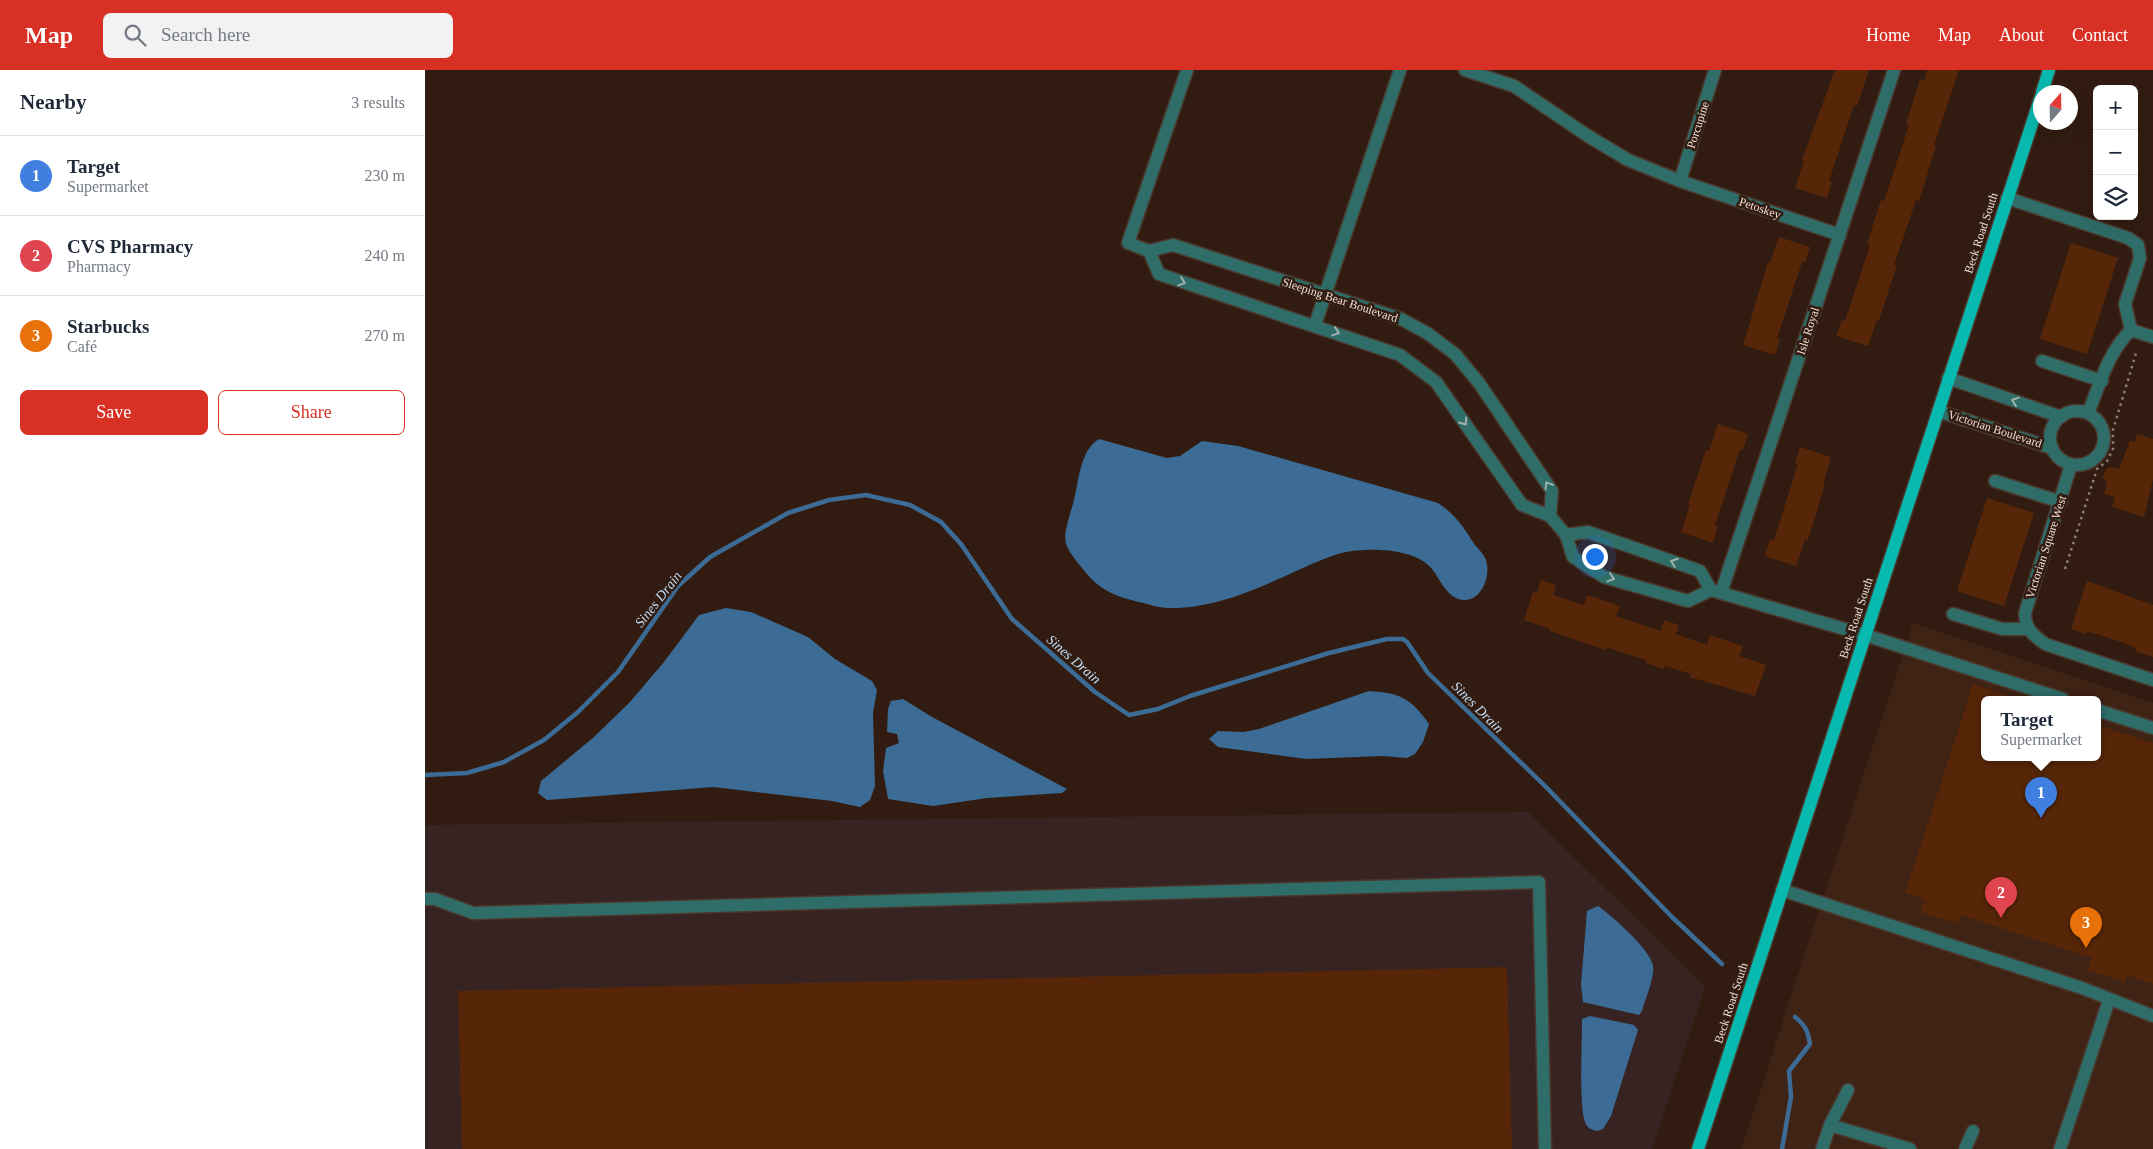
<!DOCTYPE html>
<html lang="en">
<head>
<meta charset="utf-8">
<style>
  :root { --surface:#fff; --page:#f2f2f3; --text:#1f2937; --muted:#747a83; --line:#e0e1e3; --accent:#d93025 }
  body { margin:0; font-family:"Times New Roman",serif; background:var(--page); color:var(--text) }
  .controls { position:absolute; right:15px; top:15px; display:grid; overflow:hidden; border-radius:8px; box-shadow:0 5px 20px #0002 }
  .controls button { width:45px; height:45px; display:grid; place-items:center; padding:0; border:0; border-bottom:1px solid var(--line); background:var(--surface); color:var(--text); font:25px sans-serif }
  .compass { position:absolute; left:1608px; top:15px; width:45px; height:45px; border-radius:50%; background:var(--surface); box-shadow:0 5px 20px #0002; rotate:20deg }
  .you { position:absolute; left:1169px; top:486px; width:18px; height:18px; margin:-12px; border:4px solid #fff; border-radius:50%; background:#1a73e8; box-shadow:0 0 0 8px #1a73e833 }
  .badge { display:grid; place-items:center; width:32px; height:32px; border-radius:50%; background:var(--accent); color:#fff; font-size:16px; font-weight:700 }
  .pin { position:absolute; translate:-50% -41px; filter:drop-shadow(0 1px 2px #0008) }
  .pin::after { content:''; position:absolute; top:26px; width:18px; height:15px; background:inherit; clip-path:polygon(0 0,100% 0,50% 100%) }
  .popup { position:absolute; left:1556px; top:626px; width:120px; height:65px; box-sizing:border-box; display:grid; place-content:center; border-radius:8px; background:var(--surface); filter:drop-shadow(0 1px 4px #0005); font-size:16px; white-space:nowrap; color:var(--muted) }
  .popup b { font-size:19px; color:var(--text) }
  .popup::after { content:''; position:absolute; left:50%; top:100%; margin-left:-10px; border:10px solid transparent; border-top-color:var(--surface) }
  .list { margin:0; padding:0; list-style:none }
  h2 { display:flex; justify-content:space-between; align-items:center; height:65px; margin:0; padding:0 20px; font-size:21px }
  h2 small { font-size:16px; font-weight:400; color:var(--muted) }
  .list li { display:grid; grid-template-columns:32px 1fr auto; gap:15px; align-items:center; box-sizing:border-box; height:80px; padding:0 20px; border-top:1px solid var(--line) }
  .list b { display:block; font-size:19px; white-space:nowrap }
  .list p { margin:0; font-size:16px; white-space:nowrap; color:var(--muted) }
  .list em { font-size:16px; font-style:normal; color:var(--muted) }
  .actions { display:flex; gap:10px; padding:15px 20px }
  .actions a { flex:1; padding:11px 0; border:1px solid var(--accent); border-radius:8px; text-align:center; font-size:18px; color:var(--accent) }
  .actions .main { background:var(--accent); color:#fff }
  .icon { flex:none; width:28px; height:28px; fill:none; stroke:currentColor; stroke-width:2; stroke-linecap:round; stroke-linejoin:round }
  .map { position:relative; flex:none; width:1728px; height:1079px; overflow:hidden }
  header { display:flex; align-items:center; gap:30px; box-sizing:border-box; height:70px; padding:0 25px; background:var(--accent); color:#fff }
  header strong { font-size:24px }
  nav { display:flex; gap:28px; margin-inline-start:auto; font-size:18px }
  .search { width:350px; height:45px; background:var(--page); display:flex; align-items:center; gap:12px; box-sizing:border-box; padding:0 18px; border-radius:8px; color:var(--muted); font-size:19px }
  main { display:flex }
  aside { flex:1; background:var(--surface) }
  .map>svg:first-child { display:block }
  .built { fill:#3f2314; fill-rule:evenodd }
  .industrial { fill:#372422 }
  .water { fill:#3c6c95 }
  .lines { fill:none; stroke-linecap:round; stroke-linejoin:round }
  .stream { stroke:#3c6c95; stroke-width:4.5 }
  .building { fill:#572608 }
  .minor-casing { stroke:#4c372d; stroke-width:15 }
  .major-casing { stroke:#4c372d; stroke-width:15 }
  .path { stroke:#907d73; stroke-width:2.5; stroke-dasharray:2.5 4; stroke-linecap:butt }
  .minor { stroke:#2f6d68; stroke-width:12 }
  .major { stroke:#08b9af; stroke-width:12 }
  .oneway { stroke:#a2b1ab }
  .labels { text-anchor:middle; stroke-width:5; stroke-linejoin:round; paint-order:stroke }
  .street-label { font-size:12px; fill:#efdfd8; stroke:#321c11 }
  .water-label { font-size:14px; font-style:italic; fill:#c4dff8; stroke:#321c11 }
</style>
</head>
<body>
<header>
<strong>Map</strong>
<div class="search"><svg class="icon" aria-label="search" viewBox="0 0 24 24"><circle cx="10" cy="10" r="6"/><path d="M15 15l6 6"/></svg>Search here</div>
<nav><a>Home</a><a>Map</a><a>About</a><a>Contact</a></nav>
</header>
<main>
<aside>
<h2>Nearby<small>3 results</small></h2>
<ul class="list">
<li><span class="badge" style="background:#3f7fe0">1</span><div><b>Target</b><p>Supermarket</p></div><em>230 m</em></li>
<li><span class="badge" style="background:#e0444e">2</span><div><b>CVS Pharmacy</b><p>Pharmacy</p></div><em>240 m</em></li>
<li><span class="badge" style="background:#e8710a">3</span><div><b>Starbucks</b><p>Café</p></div><em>270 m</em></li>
</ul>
<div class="actions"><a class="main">Save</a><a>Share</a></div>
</aside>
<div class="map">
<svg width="1728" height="1079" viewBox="0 0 1728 1079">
  <rect width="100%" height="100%" fill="#321c11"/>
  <path class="built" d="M 1488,553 L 1728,633 L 1728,1079 L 1316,1079 ZM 1560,629 L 1672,629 L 1672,687 L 1560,687 Z"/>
  <path class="industrial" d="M 1103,742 L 1280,917 L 1227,1079 L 0,1079 L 0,755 Z"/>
  <g class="water">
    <path d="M 674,369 L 742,388 L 755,386 L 777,371 L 813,376 L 1013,433 C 1030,444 1039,458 1050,475 C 1054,479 1059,485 1061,490 C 1067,509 1053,538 1031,528 C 1019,522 1015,509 1007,499 C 993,482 962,479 940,480 C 914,480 892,492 869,502 C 830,520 787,539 743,538 C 734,538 723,534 714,532 C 693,527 676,521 662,504 C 636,472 636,474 648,434 C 654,413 654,381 674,369 Z"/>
    <path d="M 301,538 L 326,542 L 383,567 L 410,589 L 447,611 L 452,620 L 448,643 L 450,716 L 445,730 L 435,737 L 407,731 L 289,717 L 122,730 L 113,723 L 116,711 L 169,667 L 205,632 L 239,592 L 274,545 Z"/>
    <path d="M 944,621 C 975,623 986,628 1004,654 L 998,672 L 990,684 L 982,688 L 958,686 L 881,689 L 793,677 L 784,669 L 793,661 L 818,662 L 834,659 Z"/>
    <path d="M 478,629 L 507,647 L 642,719 L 637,723 L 562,728 L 508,736 L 463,729 L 458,701 L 461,678 L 474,673 L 472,664 L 462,662 L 463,639 L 466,631 Z"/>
    <path d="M 1173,836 C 1187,846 1226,880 1228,896 C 1230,906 1220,930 1217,941 L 1214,945 L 1158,932 L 1156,915 L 1162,841 Z"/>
    <path d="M 1165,946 L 1209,955 L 1213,960 L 1186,1046 L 1178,1059 L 1172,1061 C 1167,1060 1162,1058 1160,1052 C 1154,1034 1157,976 1157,954 L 1157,949 Z"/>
  </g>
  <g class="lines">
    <g class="stream">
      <path d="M 0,705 L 42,703 L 79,692 L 119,670 L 153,642 L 193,602 L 253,516 L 285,487 L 363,443 L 404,430 L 441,425 L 485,435 L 516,452 L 536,474 L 587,549 L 670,622 L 704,645 L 733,639 L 765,626 L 904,583 L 962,569 L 978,569 L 982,572 L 1003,603 L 1121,717 L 1247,847 L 1297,894"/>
      <path d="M 1357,1079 L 1366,1027 L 1364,1001 L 1385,974 C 1383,961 1380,955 1370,947"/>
    </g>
  </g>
  <g class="building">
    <path d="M 1410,0 L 1444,0 L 1432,36 L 1429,35 L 1404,111 L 1407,112 L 1402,128 L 1370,118 L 1379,91 L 1377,90 Z"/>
    <path d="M 1502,0 L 1534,0 L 1509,75 L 1511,76 L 1494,131 L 1491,130 L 1482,157 L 1469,195 L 1472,195 L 1454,250 L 1452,250 L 1443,276 L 1411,266 L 1417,250 L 1420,251 L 1445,175 L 1442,174 L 1456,130 L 1459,131 L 1484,55 L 1481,54 L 1495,10 L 1499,11 Z"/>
    <path d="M 1354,167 L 1385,177 L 1380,193 L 1377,192 L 1352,268 L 1355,269 L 1350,285 L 1318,275 L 1343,192 L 1345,193 Z"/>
    <path d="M 1646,173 L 1693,188 L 1662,284 L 1615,269 Z"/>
    <path d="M 1293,354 L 1323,364 L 1318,380 L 1315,379 L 1290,455 L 1293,456 L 1288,473 L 1256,462 L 1265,435 L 1263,434 L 1281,380 L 1284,381 Z"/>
    <path d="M 1712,364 L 1728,369 L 1728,409 L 1719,447 L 1687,437 L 1690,427 L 1679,424 L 1682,413 L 1678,407 L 1681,399 L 1687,397 L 1694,399 L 1705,371 L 1710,372 Z"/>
    <path d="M 1375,377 L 1406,387 L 1398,414 L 1400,415 L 1383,470 L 1380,469 L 1371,496 L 1340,486 L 1345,469 L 1349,470 L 1373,394 L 1370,393 Z"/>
    <path d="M 1562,428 L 1609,443 L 1579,536 L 1532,521 Z"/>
    <path d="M 1116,510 L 1131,515 L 1128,525 L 1159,535 L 1162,525 L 1195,536 L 1191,546 L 1236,561 L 1239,550 L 1254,555 L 1251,564 L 1282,575 L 1285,565 L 1318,576 L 1314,586 L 1341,595 L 1330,626 L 1265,607 L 1266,604 L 1240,596 L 1239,599 L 1221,593 L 1221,590 L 1181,577 L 1180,580 L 1125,561 L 1125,559 L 1099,550 L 1108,522 L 1112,523 Z"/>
    <path d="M 1662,511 L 1728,535 L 1728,587 L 1710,581 L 1711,578 L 1699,573 L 1662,561 L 1661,564 L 1646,559 Z"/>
    <path d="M 1548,614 L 1587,627 L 1586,629 L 1560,629 L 1560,687 L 1672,687 L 1672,655 L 1728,673 L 1728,914 L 1702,905 L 1700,912 L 1663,900 L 1667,888 L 1536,845 L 1533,854 L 1495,842 L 1500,829 L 1480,823 Z"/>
    <path d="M 1082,897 L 1087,1079 L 37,1079 L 33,921 Z"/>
  </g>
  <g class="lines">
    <defs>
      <g id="minor">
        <path d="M 1040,0 L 1089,16 L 1163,66 L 1203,90 L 1255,111 L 1415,165"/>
        <path d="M 1255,111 L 1290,0"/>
        <path d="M 1582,128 L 1703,168 L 1713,175 L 1715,188 L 1700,234 L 1706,260"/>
        <path d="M 724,181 L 734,204 L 975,285 L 1011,312 L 1097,435 L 1125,446 L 1127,421 L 1054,313 L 1030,284 L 1002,263 L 976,249 L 748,175 L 724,181 L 703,173 L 762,0"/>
        <path d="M 890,255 L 975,0"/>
        <path d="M 1706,260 L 1728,267"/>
        <path d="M 1617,291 L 1677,311"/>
        <path d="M 1523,308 L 1636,347"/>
        <path d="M 1513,341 L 1627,378"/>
        <circle cx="1652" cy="368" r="27"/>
        <path d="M 1663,343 C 1675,314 1683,282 1706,260"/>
        <path d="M 1646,395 L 1600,543 C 1600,559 1608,565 1620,574 L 1728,610"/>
        <path d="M 1570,411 L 1636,432"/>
        <path d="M 1125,446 L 1141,465 L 1148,487 L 1179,507 L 1263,531 L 1286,520 L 1440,565 L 1638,629"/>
        <path d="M 1141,465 L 1163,462 L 1275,501 L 1286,520"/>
        <path d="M 1296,523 L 1469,0"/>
        <path d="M 1528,544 L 1577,559 L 1603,559"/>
        <path d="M 1672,640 L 1728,658"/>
        <path d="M 1357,820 L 1657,918 L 1728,946"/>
        <path d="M 0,829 L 10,829 L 48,843 L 1114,812 L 1120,1079"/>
        <path d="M 1405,1055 L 1485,1079"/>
        <path d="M 1397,1079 L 1405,1055 L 1423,1020"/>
        <path d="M 1540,1079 L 1548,1061"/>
        <path d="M 1635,1079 L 1684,930"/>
      </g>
      <g id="major">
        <path d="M 1617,22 L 1624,0"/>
        <path d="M 1273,1079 L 1616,26"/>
      </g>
    </defs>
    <use href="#minor" class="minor-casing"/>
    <use href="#major" class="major-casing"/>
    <path class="path" d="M 1640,499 L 1672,399 L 1682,391 L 1688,379 L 1688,360 L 1712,280"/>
    <use href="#minor" class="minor"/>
    <use href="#major" class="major"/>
  </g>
  <defs><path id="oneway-chevron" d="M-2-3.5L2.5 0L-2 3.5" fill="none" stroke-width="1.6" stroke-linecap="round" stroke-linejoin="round" transform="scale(1.25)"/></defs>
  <g class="oneway">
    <use href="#oneway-chevron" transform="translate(757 212) rotate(18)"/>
    <use href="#oneway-chevron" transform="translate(911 262) rotate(18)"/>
    <use href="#oneway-chevron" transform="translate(1590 331) rotate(-161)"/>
    <use href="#oneway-chevron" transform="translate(1039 352) rotate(55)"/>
    <use href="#oneway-chevron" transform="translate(1123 415) rotate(-121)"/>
    <use href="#oneway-chevron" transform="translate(1249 492) rotate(-160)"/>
    <use href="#oneway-chevron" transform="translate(1186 508) rotate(19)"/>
  </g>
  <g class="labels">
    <g class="street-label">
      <text transform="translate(1273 55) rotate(-72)" y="4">Porcupine</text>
      <text transform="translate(1335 138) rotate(19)" y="4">Petoskey</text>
      <text transform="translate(1556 163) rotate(-72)" y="4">Beck Road South</text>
      <text transform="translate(915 230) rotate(18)" y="4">Sleeping Bear Boulevard</text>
      <text transform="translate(1383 261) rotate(-72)" y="4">Isle Royal</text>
      <text transform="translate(1570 359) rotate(18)" y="4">Victorian Boulevard</text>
      <text transform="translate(1621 477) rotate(-72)" y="4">Victorian Square West</text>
      <text transform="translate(1431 548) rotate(-72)" y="4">Beck Road South</text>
      <text transform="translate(1306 933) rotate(-72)" y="4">Beck Road South</text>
    </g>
    <g class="water-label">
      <text transform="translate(233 529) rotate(-52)" y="5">Sines Drain</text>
      <text transform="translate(649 589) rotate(41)" y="5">Sines Drain</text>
      <text transform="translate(1053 637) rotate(45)" y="5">Sines Drain</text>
    </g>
  </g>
</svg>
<div class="controls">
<button>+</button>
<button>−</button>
<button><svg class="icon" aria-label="layers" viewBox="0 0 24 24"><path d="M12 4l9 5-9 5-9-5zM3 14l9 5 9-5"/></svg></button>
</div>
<svg class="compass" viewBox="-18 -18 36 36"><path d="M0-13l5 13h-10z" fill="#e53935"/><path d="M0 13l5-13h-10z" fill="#747a83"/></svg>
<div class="you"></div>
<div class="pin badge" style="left:1616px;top:748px;background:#3f7fe0">1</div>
<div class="popup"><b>Target</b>Supermarket</div>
<div class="pin badge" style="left:1576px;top:848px;background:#e0444e">2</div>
<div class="pin badge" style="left:1661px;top:878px;background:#e8710a">3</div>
</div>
</main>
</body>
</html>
